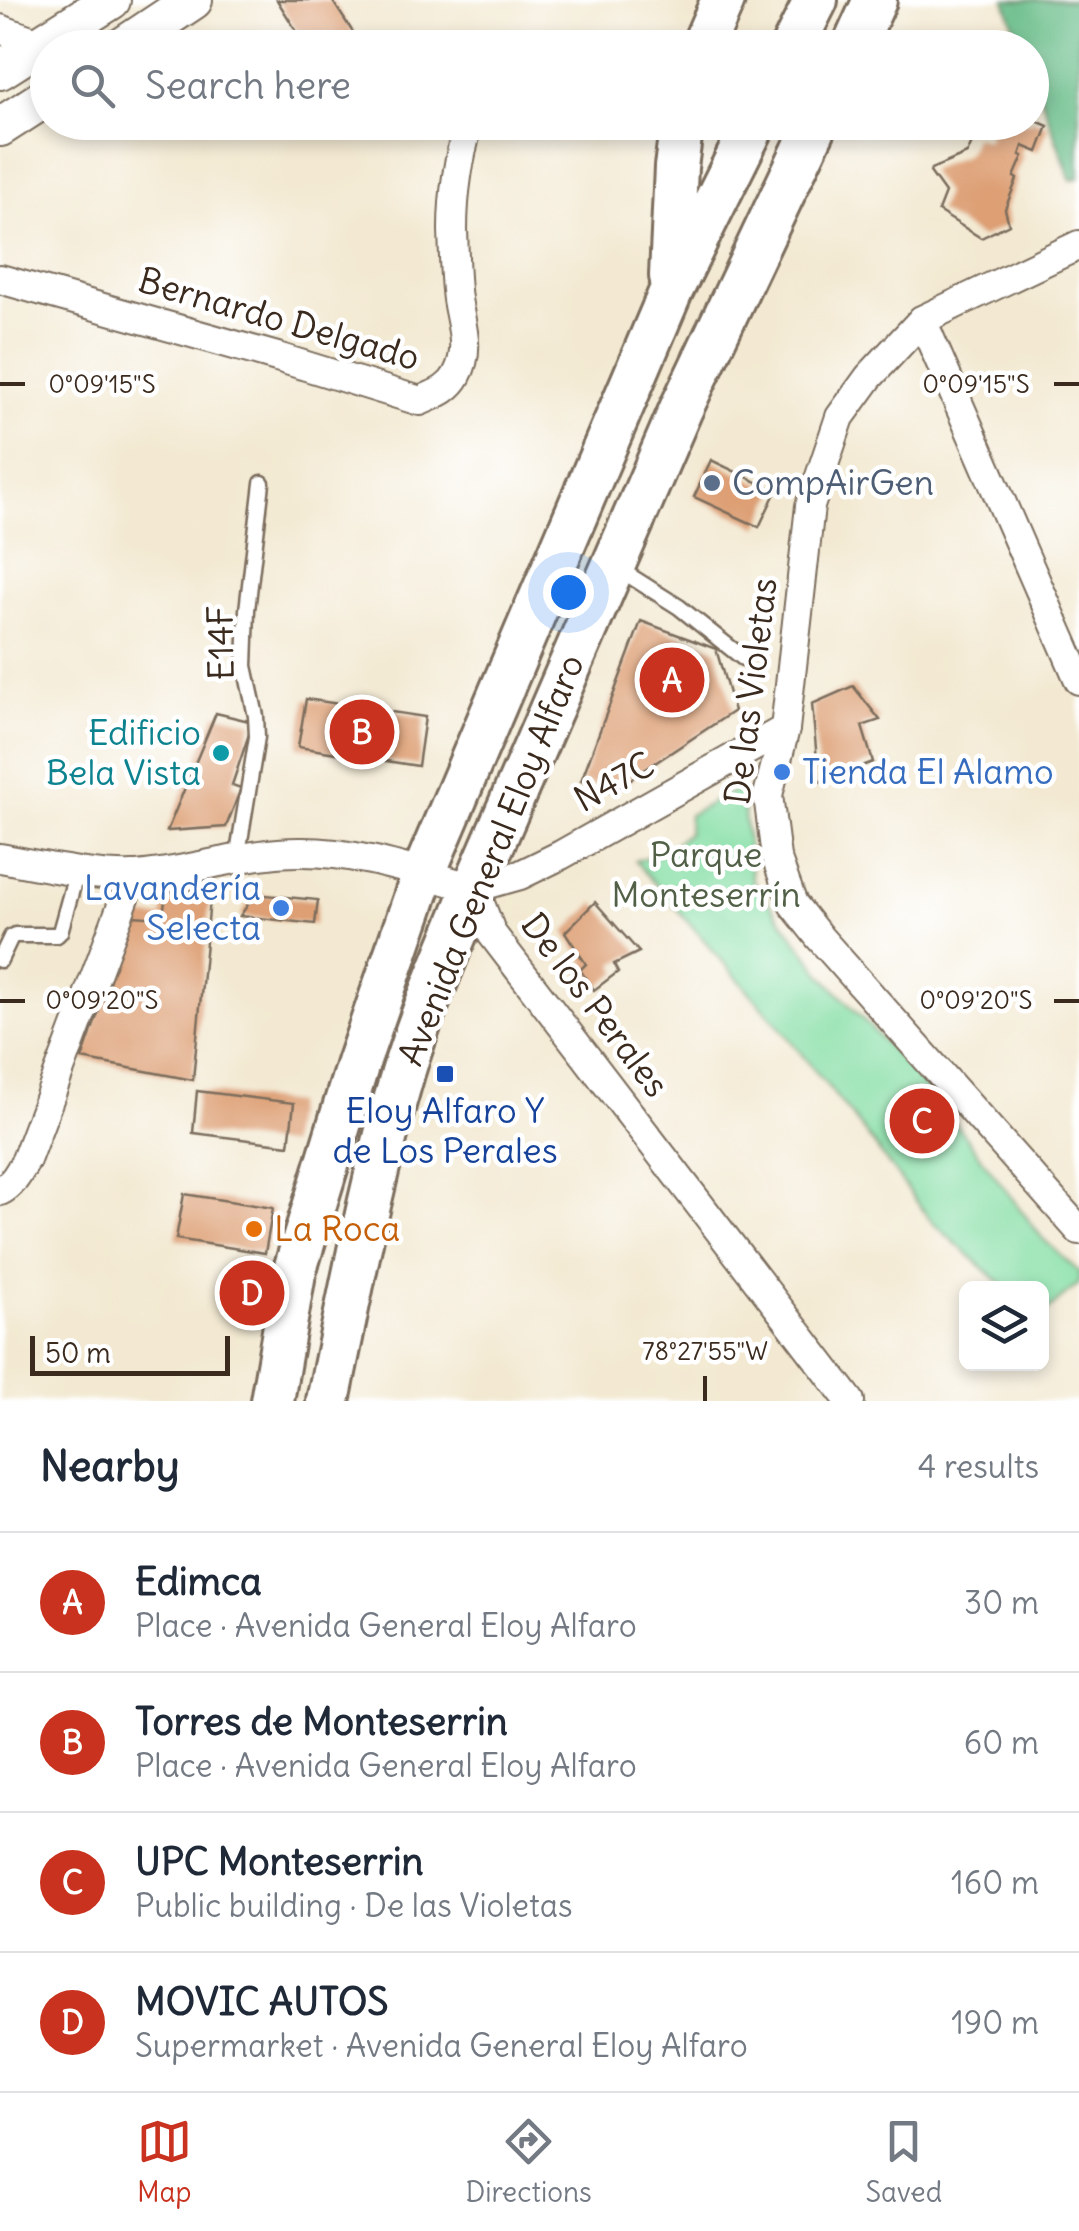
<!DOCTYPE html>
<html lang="en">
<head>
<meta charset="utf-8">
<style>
  :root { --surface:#fff; --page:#f2f2f3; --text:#1f2937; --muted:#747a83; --line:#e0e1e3; --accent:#c8321e }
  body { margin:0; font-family:Delius,sans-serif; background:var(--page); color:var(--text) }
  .controls { position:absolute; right:30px; bottom:30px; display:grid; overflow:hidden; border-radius:15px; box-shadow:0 5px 15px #0003 }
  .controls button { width:90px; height:90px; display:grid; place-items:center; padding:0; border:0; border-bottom:2px solid var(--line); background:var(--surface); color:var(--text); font:50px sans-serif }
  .scale { position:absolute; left:30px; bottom:25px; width:200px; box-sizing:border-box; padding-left:10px; border:5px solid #3b2a1e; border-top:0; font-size:28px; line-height:35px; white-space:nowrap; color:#3b2a1e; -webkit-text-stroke:8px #fff; paint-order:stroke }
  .you { position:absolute; left:568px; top:592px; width:35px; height:35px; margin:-25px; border:8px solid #fff; border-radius:50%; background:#1a73e8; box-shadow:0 0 0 15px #1a73e833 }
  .badge { display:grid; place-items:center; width:65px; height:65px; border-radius:50%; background:var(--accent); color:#fff; font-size:32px; font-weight:700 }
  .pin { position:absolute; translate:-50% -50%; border:5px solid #fff; box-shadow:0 2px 10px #0006 }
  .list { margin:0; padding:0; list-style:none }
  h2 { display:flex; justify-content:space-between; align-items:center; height:130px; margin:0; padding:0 40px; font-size:42px }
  h2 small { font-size:32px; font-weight:400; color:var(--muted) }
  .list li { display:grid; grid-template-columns:65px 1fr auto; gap:30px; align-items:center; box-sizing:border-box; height:140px; padding:0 40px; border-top:2px solid var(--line) }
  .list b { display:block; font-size:38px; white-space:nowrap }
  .list p { margin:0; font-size:32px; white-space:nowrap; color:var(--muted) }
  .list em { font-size:32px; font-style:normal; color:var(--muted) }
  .icon { flex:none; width:55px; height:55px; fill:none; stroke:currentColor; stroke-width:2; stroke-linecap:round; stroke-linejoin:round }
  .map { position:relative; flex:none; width:1079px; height:1401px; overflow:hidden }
  .search { position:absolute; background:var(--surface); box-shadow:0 5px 15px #0003; left:30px; right:30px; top:30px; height:110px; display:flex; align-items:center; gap:25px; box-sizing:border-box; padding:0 35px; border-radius:55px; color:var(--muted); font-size:38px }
  .sheet { height:690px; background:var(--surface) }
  nav { display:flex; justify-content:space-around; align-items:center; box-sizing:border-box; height:140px; border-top:2px solid var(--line); background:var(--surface); font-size:28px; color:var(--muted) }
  nav a { display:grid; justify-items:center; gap:5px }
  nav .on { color:var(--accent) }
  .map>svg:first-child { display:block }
  .green { fill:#84dea4; stroke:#608461; stroke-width:2.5 }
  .forest { fill:#6bbd8a; stroke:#537454; stroke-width:2.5 }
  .building { fill:#dd9f73 }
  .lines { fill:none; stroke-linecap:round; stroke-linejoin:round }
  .lane-casing { stroke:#7b6d5d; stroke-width:19 }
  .street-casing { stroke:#7b6d5d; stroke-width:32 }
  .secondary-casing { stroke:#7b6d5d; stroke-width:42 }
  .primary-casing { stroke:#7b6d5d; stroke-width:48 }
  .lane { stroke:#fff; stroke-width:14 }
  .street { stroke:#fff; stroke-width:28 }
  .secondary { stroke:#fff; stroke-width:38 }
  .primary { stroke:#fff; stroke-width:42 }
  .ticks { fill:none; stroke:#3b2a1e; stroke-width:4 }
  .service-dot { fill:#5c6f8a; stroke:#fff; stroke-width:4 }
  .culture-dot { fill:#0f9aa8; stroke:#fff; stroke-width:4 }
  .shop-dot { fill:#3f7fe0; stroke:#fff; stroke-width:4 }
  .transit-dot { fill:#1a4fb4; stroke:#fff; stroke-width:4 }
  .food-dot { fill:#e8710a; stroke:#fff; stroke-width:4 }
  .labels { text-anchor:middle; stroke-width:9; stroke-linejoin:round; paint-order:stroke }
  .street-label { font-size:35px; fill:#3b2a1e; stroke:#fff }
  .service-label { font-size:35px; fill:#4e5e75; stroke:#fff; text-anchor:start }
  .culture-label { font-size:35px; fill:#0d838f; stroke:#fff; text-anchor:end }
  .shop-label { font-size:35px; fill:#366cbe; stroke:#fff; text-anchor:start }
  .park-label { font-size:35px; fill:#516046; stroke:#fff }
  .transit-label { font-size:35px; fill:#164399; stroke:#fff }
  .food-label { font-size:35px; fill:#c56008; stroke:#fff; text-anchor:start }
  .ticks-label { font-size:25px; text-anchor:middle; fill:#3b2a1e; stroke:#fff; stroke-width:9; stroke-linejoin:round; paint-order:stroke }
</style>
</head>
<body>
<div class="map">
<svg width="1079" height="1401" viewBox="0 0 1079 1401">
  <rect width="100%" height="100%" fill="#fff"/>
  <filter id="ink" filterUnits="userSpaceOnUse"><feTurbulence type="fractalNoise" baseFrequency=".01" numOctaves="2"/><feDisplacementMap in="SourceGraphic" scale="20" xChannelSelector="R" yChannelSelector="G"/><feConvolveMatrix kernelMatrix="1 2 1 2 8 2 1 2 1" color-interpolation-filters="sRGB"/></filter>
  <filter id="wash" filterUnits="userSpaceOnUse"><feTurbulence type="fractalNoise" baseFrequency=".0048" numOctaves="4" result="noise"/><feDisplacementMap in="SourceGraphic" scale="40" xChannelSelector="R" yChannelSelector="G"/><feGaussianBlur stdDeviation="2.25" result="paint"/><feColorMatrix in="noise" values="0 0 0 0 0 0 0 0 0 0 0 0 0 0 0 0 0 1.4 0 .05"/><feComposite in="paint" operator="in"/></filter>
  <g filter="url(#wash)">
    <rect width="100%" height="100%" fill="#f3e9d2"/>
    <path class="green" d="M 741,787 L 752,880 L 823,976 L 939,1102 L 1043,1239 L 1079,1272 L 1079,1284 L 1042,1315 L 1042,1288 L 1006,1288 L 932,1222 L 863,1130 L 774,1020 L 635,861 L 661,853 L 688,833 L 689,815 Z"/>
    <path class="forest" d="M 1005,0 L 1079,0 L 1079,178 L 1071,180 L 1032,73 L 1032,48 L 1022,47 Z"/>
    <g id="blocks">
      <g class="building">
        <path d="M 277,0 L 332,0 L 356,37 L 340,48 L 307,48 Z"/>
        <path d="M 1032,119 L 1048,126 L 1038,152 L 1023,146 L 1020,155 L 1023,156 L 1014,177 L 1017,179 L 1005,209 L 1009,224 L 981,238 L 938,211 L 945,193 L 930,172 L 931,169 L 967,154 L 975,136 L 987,141 L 990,133 L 965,122 L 1032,122 Z"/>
        <path d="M 711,460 L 776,491 L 759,527 L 694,497 Z"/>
        <path d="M 641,621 L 716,649 L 734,711 L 611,792 L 581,781 Z"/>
        <path d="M 853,686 L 880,720 L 862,726 L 873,762 L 819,782 L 812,704 Z"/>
        <path d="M 306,699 L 425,717 L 418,766 L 298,747 Z"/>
        <path d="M 216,713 L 253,722 L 232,785 L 241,788 L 226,827 L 167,831 Z"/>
        <path d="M 211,889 L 193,1080 L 82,1059 L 132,916 L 162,918 L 167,892 Z"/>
        <path d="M 255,894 L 318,900 L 315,924 L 240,916 Z"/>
        <path d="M 595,902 L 639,952 L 614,964 L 618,972 L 594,990 L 580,970 L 586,964 L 565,932 Z"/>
        <path d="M 197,1091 L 294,1103 L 289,1145 L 193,1133 Z"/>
        <path d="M 184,1194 L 273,1208 L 265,1253 L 176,1239 Z"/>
      </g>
    </g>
  </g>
  <g filter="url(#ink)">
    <use href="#blocks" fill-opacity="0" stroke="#7b6d5d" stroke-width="2.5"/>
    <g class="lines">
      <defs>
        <g id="lane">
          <path d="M 619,569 L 679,607 L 743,658"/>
          <path d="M 237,859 L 257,737 L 256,716 L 245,666 L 247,610 L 262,483"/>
          <path d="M 0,960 L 11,937 L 15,935 L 57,935 L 60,932 L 77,871"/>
        </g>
        <g id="street">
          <path d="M 0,29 L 39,43"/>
          <path d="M 1079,245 L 922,320 L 869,377 L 840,417 L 810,506 L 785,729 L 768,795 L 776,857 L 793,904 L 820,938 L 1079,1230"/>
          <path d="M 0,279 L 277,357 L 420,401 C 435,394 449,390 457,375 C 471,350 461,325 457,299 C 454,277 454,252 453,230 C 453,194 459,156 469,122"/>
          <path d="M 922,320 L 1079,680"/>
          <path d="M 0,858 C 40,865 96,878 136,876 C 192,872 247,851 303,852 C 361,852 418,873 474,888"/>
          <path d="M 474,888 L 492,934 L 850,1401"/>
          <path d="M 474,888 L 520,875 L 561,855 L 785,729"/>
          <path d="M 0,1191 C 13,1185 19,1172 26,1160 L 133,876"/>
        </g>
        <g id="secondary">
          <path d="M 121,48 L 193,0"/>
          <path d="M 0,70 L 111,0"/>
          <path d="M 0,127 L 48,96"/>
        </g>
        <g id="primary">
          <path d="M 702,48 L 723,0"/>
          <path d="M 792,48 L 816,0"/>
          <path d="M 853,48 L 875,0"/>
          <path d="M 671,276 L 676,167 L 682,122"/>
          <path d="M 272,1401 L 294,1273 L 358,1063 L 423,875 L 671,291 L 755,122"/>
          <path d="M 328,1401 C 351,1291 371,1181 403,1073 C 422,1010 450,949 474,888 L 681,409 L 817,122"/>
        </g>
      </defs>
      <use href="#lane" class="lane-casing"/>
      <use href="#street" class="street-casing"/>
      <use href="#secondary" class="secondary-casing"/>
      <use href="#primary" class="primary-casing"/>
      <use href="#lane" class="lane"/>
      <use href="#street" class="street"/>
      <use href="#secondary" class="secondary"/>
      <use href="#primary" class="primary"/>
    </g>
  </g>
  <path class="ticks" d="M 0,384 L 25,384M 1054,384 L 1079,384M 0,1001 L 25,1001M 1054,1001 L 1079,1001M 705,1376 L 705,1401"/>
  <circle class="service-dot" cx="712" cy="483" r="10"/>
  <circle class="culture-dot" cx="221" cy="753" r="10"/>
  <g class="shop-dot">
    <circle cx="782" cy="772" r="10"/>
    <circle cx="281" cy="908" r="10"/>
  </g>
  <rect class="transit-dot" x="435" y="1064" width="20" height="20" rx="5"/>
  <circle class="food-dot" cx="254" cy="1229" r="10"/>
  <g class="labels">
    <g class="street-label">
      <text transform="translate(279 319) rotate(16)" y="12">Bernardo Delgado</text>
      <text transform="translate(221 643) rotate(-91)" y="12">E14F</text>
      <text transform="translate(751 691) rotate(-83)" y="12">De las Violetas</text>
      <text transform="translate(614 782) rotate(-29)" y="12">N47C</text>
      <text transform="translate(491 860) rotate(-68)" y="12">Avenida General Eloy Alfaro</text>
      <text transform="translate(595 1005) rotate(53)" y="12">De los Perales</text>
    </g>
    <g class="service-label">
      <text x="732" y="495">CompAirGen</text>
    </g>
    <g class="culture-label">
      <text x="201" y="745">Edificio<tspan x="201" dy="40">Bela Vista</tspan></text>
    </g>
    <g class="shop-label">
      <text x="802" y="784">Tienda El Alamo</text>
      <text x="261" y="900" text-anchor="end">Lavandería<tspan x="261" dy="40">Selecta</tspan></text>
    </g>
    <g class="park-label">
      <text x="706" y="867">Parque<tspan x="706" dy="40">Monteserrín</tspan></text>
    </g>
    <g class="transit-label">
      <text x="445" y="1123">Eloy Alfaro Y<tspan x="445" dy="40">de Los Perales</tspan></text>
    </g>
    <g class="food-label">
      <text x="274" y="1241">La Roca</text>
    </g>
  </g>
  <g class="ticks-label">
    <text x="102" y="393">0°09'15"S</text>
    <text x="976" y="393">0°09'15"S</text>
    <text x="102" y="1009">0°09'20"S</text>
    <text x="976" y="1009">0°09'20"S</text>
    <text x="705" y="1360">78°27'55"W</text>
  </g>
</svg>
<div class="controls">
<button><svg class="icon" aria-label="layers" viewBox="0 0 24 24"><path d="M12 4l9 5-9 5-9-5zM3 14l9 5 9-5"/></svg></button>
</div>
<div class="scale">50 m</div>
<div class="you"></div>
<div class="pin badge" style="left:672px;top:680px">A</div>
<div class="pin badge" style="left:362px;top:732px">B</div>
<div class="pin badge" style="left:922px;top:1121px">C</div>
<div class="pin badge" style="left:252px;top:1293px">D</div>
<div class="search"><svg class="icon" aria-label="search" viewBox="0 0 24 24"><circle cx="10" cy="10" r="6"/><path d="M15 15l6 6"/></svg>Search here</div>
</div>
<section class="sheet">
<h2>Nearby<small>4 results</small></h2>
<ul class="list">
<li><span class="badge">A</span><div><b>Edimca</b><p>Place · Avenida General Eloy Alfaro</p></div><em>30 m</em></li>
<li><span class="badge">B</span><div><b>Torres de Monteserrin</b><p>Place · Avenida General Eloy Alfaro</p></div><em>60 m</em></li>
<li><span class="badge">C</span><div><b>UPC Monteserrin</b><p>Public building · De las Violetas</p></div><em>160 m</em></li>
<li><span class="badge">D</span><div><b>MOVIC AUTOS</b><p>Supermarket · Avenida General Eloy Alfaro</p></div><em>190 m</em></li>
</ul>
</section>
<nav>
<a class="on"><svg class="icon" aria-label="map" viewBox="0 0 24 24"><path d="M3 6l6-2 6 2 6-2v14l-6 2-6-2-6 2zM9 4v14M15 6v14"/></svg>Map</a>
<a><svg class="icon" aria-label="directions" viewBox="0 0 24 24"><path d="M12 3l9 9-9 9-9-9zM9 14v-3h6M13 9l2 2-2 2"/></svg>Directions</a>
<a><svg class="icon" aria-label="saved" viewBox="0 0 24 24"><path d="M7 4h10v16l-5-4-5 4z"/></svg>Saved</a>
</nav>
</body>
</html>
